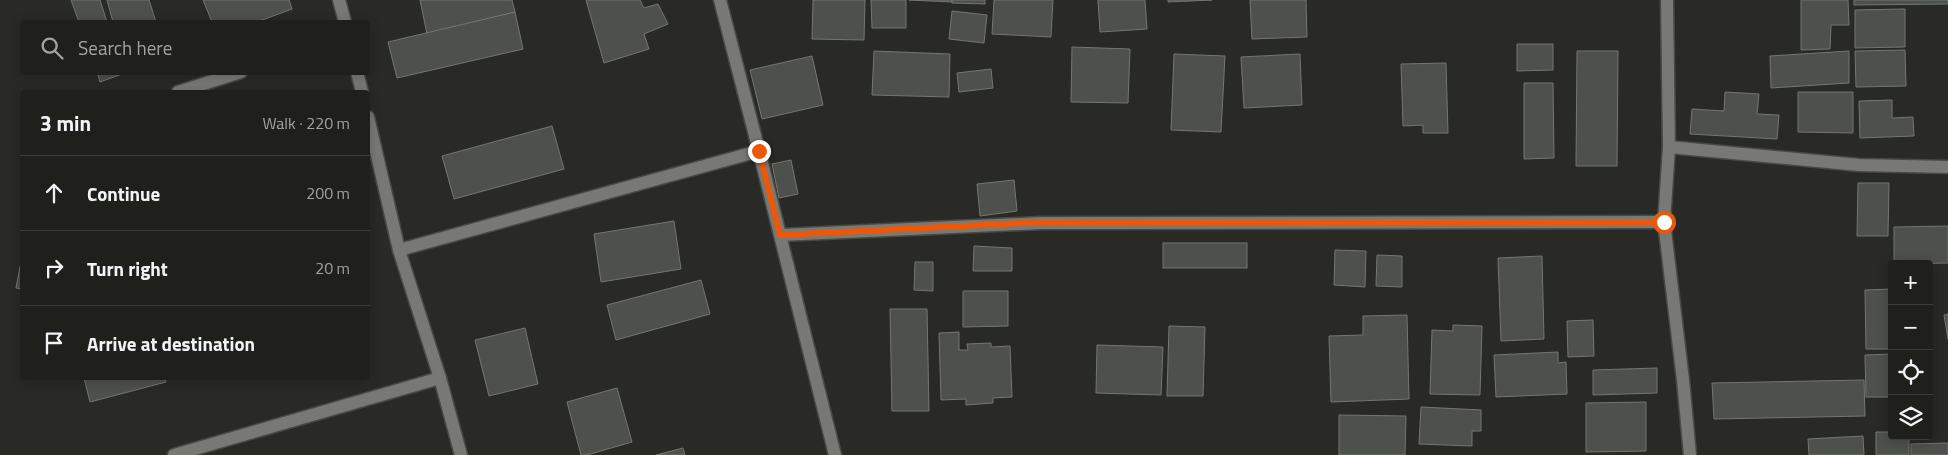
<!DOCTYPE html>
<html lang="en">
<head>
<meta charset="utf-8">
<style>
  :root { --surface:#1f201c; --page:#272825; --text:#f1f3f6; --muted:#a1a3a3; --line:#3c3e3b }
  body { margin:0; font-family:"Titillium Web",sans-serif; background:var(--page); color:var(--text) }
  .controls { position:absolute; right:15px; bottom:15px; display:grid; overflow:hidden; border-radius:5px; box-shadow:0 2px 12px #0003 }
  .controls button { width:45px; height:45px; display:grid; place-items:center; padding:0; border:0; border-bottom:1px solid var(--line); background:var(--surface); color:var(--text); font:25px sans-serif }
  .stop { position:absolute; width:15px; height:15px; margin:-11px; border:4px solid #ea580c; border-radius:50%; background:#fff }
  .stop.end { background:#ea580c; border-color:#fff; box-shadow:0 1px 5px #0008 }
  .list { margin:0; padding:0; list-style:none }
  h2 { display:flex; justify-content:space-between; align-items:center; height:65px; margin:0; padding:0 20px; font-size:21px }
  h2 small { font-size:16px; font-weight:400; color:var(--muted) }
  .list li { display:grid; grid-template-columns:32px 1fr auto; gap:15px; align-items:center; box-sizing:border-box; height:75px; padding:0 20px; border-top:1px solid var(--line) }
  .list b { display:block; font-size:19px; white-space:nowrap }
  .list em { font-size:16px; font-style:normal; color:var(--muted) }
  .icon { flex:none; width:28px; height:28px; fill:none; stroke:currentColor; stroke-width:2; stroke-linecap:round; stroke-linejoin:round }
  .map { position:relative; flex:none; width:1948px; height:455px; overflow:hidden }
  .search { position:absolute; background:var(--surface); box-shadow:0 2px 12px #0003; left:20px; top:20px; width:350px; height:55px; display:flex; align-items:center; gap:12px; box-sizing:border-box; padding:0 18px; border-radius:5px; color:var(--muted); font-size:19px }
  .panel { position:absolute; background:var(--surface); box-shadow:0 2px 12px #0003; left:20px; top:90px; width:350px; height:290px; border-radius:5px }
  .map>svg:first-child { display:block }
  .building { fill:#4d504c; stroke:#737671 }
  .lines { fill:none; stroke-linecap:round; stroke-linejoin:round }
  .minor-casing { stroke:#484845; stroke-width:15 }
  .minor { stroke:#787974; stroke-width:12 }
  .route { stroke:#ea580c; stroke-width:6 }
</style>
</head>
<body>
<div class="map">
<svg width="1948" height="455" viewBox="0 0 1948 455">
  <rect width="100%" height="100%" fill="#292a26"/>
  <g class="building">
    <path d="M 71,0 L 100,0 L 107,22 L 79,22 Z"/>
    <path d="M 107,0 L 149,0 L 156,22 L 113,22 Z"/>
    <path d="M 203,0 L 289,0 L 292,9 L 257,22 L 212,22 Z"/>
    <path d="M 420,0 L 512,0 L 515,12 L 427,34 Z"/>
    <path d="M 586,0 L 640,0 L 644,8 L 658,4 L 668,24 L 644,34 L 649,49 L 604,63 Z"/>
    <path d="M 813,0 L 865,0 L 864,40 L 812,39 Z"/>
    <path d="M 871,0 L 906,0 L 906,28 L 872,28 Z"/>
    <path d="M 909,0 L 952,0 L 952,2 Z"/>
    <path d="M 952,0 L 985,0 L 985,4 L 952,3 Z"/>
    <path d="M 994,0 L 1053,0 L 1051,37 L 992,34 Z"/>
    <path d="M 1098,0 L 1145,0 L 1147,29 L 1100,32 Z"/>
    <path d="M 1168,0 L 1212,0 L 1168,2 Z"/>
    <path d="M 1250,0 L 1306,0 L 1307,37 L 1252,39 Z"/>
    <path d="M 1801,0 L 1848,0 L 1849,25 L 1831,25 L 1830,49 L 1801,50 Z"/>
    <path d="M 1854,0 L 1948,0 L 1948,4 L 1854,5 Z"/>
    <path d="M 1905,9 L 1905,47 L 1855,48 L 1855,10 Z"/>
    <path d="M 952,11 L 987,15 L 984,43 L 949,39 Z"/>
    <path d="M 515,12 L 523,49 L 397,78 L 388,42 Z"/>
    <path d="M 1517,44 L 1553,44 L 1553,70 L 1517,71 Z"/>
    <path d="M 1072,47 L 1130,49 L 1128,103 L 1071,102 Z"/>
    <path d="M 1905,50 L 1906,86 L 1856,87 L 1855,51 Z"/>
    <path d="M 874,51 L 950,54 L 949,97 L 872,95 Z"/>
    <path d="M 1577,51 L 1618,51 L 1617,166 L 1576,166 Z"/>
    <path d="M 1849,51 L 1849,83 L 1771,88 L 1770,56 Z"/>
    <path d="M 1174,54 L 1225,56 L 1221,132 L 1171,130 Z"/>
    <path d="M 1300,54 L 1302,105 L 1244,108 L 1241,57 Z"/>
    <path d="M 812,56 L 823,105 L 762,119 L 750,70 Z"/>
    <path d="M 1446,63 L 1448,133 L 1423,133 L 1423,125 L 1403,126 L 1401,64 Z"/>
    <path d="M 991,69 L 993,88 L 959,92 L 957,73 Z"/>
    <path d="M 97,72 L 125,72 L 125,73 L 100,82 Z"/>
    <path d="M 1524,83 L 1553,83 L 1554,158 L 1524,159 Z"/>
    <path d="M 1725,92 L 1759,94 L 1757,114 L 1779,115 L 1777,139 L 1690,134 L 1692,109 L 1724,111 Z"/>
    <path d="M 1798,92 L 1853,92 L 1853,133 L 1798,132 Z"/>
    <path d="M 1892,100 L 1892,118 L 1913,117 L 1914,136 L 1860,138 L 1859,101 Z"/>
    <path d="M 552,126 L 564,169 L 454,199 L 442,156 Z"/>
    <path d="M 791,160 L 798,194 L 779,198 L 772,164 Z"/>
    <path d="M 1014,180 L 1017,211 L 980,216 L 977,184 Z"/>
    <path d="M 1858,183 L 1889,183 L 1888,236 L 1857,236 Z"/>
    <path d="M 674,221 L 681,269 L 601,282 L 594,234 Z"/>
    <path d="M 1948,226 L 1948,263 L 1894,264 L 1894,227 Z"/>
    <rect x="1163" y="243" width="84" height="25"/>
    <path d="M 974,246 L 1012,248 L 1012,271 L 973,271 Z"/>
    <path d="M 1335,250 L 1366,251 L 1365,287 L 1334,285 Z"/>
    <path d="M 1377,255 L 1402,256 L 1402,287 L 1376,286 Z"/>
    <path d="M 22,256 L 22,289 L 16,288 Z"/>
    <path d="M 1542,256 L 1544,339 L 1501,341 L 1498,258 Z"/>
    <path d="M 915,262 L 933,262 L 933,291 L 914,290 Z"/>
    <path d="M 701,280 L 710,314 L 616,340 L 607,305 Z"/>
    <path d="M 1892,289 L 1892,349 L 1866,349 L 1865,290 Z"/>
    <path d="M 963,291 L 1008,291 L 1008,326 L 963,327 Z"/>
    <path d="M 890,309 L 927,309 L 929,411 L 892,411 Z"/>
    <path d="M 1948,314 L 1948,339 L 1944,315 Z"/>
    <path d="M 1407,315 L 1409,399 L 1331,402 L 1329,336 L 1363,335 L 1363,316 Z"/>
    <path d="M 1593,320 L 1594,356 L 1568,357 L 1567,321 Z"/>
    <path d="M 1453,325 L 1482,326 L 1480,395 L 1430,394 L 1432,330 L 1453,331 Z"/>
    <path d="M 1169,326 L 1205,327 L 1203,396 L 1167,396 Z"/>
    <path d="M 525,328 L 538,384 L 489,396 L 475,340 Z"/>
    <path d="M 959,332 L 959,350 L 968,350 L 967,344 L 991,343 L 991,347 L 1010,346 L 1012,397 L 993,398 L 993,403 L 966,405 L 966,399 L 941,400 L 939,333 Z"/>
    <path d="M 1097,345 L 1163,347 L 1161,395 L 1096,393 Z"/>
    <path d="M 1558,352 L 1558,363 L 1566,362 L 1567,394 L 1496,397 L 1494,355 Z"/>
    <path d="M 1892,354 L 1892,397 L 1866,397 L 1865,355 Z"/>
    <path d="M 1657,368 L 1657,393 L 1593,395 L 1593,370 Z"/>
    <path d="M 84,378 L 164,378 L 166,382 L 90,402 Z"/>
    <path d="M 1864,380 L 1865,416 L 1714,419 L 1712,383 Z"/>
    <path d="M 617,388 L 632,442 L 587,455 L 581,455 L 567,402 Z"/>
    <path d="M 1646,402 L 1646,451 L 1586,452 L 1586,403 Z"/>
    <path d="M 1421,407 L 1481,410 L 1481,431 L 1472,431 L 1472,446 L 1419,444 Z"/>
    <path d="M 1339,415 L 1406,416 L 1405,455 L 1339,455 Z"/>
    <path d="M 1876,432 L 1892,432 L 1892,436 L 1909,436 L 1909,455 L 1876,455 Z"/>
    <path d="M 1863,436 L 1864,455 L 1809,455 L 1808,439 Z"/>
    <path d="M 1948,443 L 1948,455 L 1911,455 L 1911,444 Z"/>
    <path d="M 683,448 L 685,455 L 656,455 Z"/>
  </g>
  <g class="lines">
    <defs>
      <g id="minor">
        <path d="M 339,0 L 345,22"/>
        <path d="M 720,0 L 759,151 L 835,455"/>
        <path d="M 1667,0 L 1669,147 L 1664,222 L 1683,380 L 1690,455"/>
        <path d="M 357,72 L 362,92"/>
        <path d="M 178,92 L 241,72"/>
        <path d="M 368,117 L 399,250 L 440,378 L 461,455"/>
        <path d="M 1669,147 L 1859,165 L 1948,167"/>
        <path d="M 781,235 L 1041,223 L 1664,222"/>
        <path d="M 399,250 L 759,151"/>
        <path d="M 174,455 L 440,378"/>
      </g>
    </defs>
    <use href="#minor" class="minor-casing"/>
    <use href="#minor" class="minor"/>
  </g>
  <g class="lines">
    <path class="route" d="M 759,151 L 780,235 L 1041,222 L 1664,222"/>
  </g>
</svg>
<div class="controls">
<button>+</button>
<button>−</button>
<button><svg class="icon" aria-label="locate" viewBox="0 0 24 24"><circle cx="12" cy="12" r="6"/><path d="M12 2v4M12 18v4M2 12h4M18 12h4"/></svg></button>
<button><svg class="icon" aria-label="layers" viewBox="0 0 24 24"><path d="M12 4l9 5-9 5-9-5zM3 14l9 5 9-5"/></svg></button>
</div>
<div class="stop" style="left:1664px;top:222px"></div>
<div class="stop end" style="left:759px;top:151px"></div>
<div class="search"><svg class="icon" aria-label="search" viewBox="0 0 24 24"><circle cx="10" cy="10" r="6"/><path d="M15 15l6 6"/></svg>Search here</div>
<section class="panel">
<h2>3 min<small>Walk · 220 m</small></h2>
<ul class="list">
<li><svg class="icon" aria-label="ahead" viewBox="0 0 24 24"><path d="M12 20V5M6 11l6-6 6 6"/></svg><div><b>Continue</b></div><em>200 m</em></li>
<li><svg class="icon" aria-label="right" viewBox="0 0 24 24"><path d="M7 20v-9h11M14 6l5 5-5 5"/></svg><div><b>Turn right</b></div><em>20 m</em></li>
<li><svg class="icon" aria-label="arrive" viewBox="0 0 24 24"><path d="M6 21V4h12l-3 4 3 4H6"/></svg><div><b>Arrive at destination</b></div></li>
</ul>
</section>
</div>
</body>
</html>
